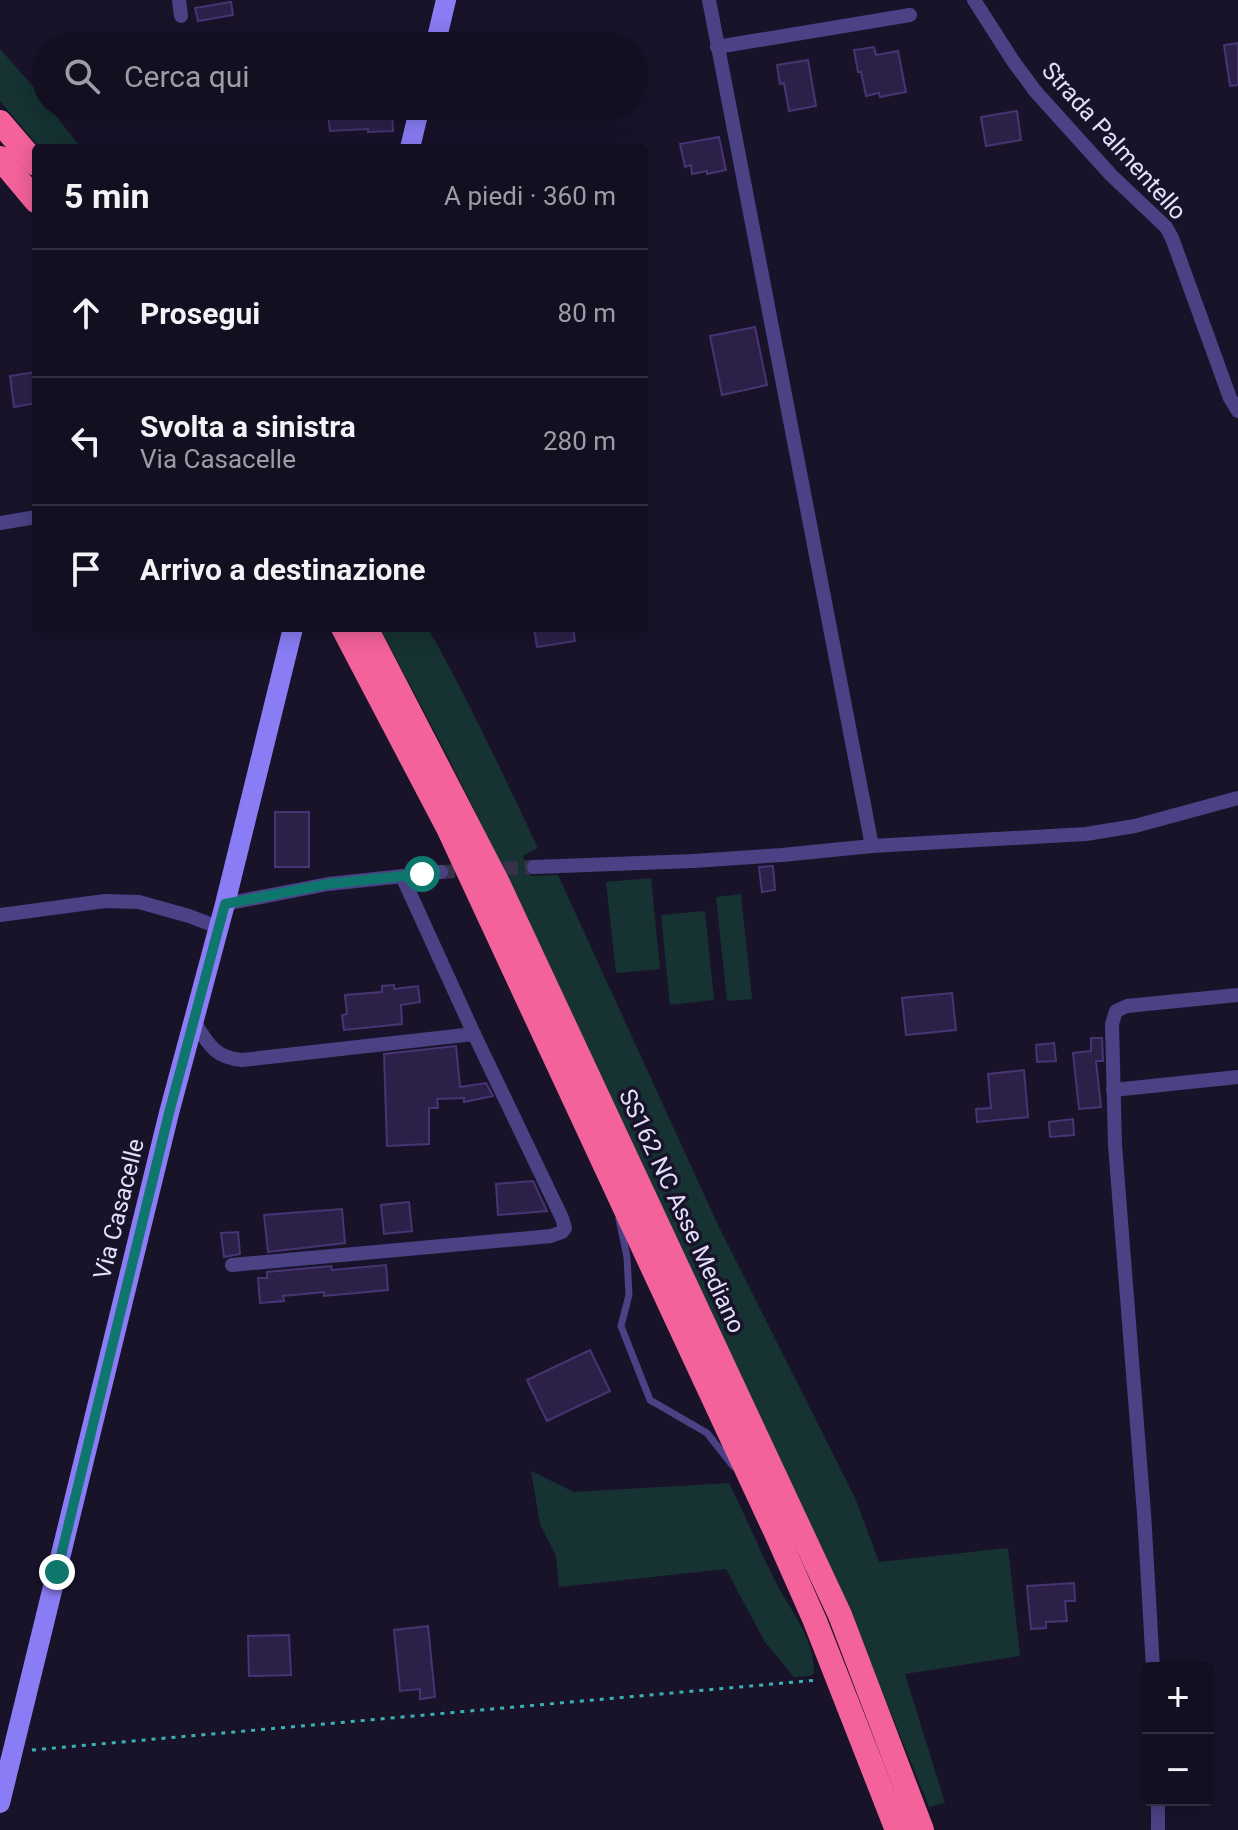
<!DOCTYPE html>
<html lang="it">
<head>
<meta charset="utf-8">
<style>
  :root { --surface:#130e20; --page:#201c2d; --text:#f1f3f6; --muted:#9d9ca5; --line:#322e3e }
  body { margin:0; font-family:Roboto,sans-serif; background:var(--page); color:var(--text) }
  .controls { position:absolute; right:24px; bottom:24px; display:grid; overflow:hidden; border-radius:8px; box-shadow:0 4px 20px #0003 }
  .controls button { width:72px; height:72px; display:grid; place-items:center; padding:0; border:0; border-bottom:2px solid var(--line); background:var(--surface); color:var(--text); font:40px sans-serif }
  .stop { position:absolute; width:24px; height:24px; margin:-18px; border:6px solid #0f766e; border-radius:50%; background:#fff }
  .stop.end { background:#0f766e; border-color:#fff; box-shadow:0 2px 8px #0008 }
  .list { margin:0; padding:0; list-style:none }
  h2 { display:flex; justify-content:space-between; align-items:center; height:104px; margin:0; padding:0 32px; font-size:34px }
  h2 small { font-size:26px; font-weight:400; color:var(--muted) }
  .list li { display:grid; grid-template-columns:52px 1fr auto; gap:24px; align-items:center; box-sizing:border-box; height:128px; padding:0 32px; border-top:2px solid var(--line) }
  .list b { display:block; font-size:30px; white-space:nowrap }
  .list p { margin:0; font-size:26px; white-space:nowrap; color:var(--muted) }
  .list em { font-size:26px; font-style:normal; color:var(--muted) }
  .icon { flex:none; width:44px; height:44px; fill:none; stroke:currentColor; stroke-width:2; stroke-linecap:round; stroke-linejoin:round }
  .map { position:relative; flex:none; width:1238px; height:1830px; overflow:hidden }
  .search { position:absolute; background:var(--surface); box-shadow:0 4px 20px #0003; left:32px; top:32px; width:616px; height:88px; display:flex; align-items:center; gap:20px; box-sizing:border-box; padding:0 28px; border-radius:44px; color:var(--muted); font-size:30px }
  .panel { position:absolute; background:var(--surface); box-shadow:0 4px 20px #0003; left:32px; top:144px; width:616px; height:488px; border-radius:8px }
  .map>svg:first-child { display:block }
  .green { fill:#163233 }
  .building { fill:#2c2049; stroke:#463473; stroke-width:2 }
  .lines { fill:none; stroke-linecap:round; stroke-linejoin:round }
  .street-tunnel { stroke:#37314a; stroke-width:14; stroke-dasharray:14 7; stroke-linecap:butt }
  .path { stroke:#3ab1b4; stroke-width:3; stroke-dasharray:4 6; stroke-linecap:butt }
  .lane { stroke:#4a4285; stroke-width:7 }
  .street { stroke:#4a4285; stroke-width:14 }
  .secondary { stroke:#8a7cf5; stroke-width:20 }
  .highway { stroke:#f3629b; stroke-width:24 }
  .route { stroke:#0f766e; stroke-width:10 }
  .labels { text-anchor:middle; stroke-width:7; stroke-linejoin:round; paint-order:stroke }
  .street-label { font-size:24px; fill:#e4defd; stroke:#19132a }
</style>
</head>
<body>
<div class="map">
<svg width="1238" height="1830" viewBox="0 0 1238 1830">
  <rect width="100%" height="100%" fill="#19132a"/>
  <g class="green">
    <path d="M 0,49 L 32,85 L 46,103 L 46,106 L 48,106 L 81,148 L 40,148 L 0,101 Z"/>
    <path d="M 380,628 L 428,628 C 468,699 503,774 538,848 L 523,856 L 531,876 L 558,875 L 718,1225 L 855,1498 L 879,1562 L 1008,1548 L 1020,1656 L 905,1674 L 945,1803 L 929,1807 L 863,1644 L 493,848 L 446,753 Z"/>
    <path d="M 651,878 L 660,969 L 616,973 L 606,882 Z"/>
    <path d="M 741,894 L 752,999 L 727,1001 L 716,897 Z"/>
    <path d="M 705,911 L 714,1000 L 670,1005 L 661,915 Z"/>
    <path d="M 531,1471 L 574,1492 L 729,1483 C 745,1515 759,1548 775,1581 C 790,1610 815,1639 814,1673 L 810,1676 L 794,1677 L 765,1642 L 726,1569 L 559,1587 L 556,1556 L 540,1524 Z"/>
  </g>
  <g class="building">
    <path d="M 231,2 L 233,15 L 198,21 L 195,8 Z"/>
    <path d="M 1238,43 L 1238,85 L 1230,86 L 1224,45 Z"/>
    <path d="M 874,47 L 876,55 L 898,51 L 906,92 L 880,97 L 879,93 L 866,96 L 861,72 L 858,72 L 854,50 Z"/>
    <path d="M 808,60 L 816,106 L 789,111 L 784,83 L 780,84 L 777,65 Z"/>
    <path d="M 327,106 L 392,106 L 393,131 L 368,132 L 368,129 L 330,131 Z"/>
    <path d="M 1017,111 L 1021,140 L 986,146 L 981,117 Z"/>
    <path d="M 719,137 L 726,170 L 707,174 L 707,171 L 692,174 L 691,165 L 685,167 L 680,144 Z"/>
    <path d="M 755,327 L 767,385 L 722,395 L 710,336 Z"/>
    <path d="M 36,372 L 36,403 L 14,407 L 10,376 Z"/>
    <path d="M 534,628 L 573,628 L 575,641 L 537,647 Z"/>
    <rect x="275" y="812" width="34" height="55"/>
    <path d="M 773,866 L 775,890 L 762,892 L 759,867 Z"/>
    <path d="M 394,985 L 394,989 L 418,986 L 420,1002 L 401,1005 L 402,1024 L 344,1030 L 342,1015 L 347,1014 L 345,995 L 382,992 L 382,986 Z"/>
    <path d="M 952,993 L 956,1030 L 906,1035 L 902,998 Z"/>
    <path d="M 1091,1038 L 1102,1038 L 1103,1061 L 1096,1061 L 1101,1107 L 1079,1109 L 1073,1053 L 1091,1051 Z"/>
    <path d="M 1054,1043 L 1056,1061 L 1037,1062 L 1036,1045 Z"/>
    <path d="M 456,1046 L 460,1087 L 486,1083 L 493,1096 L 464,1102 L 464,1098 L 437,1099 L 438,1108 L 429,1108 L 429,1144 L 387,1146 L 384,1054 Z"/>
    <path d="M 1024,1070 L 1028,1117 L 977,1122 L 976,1109 L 991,1108 L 988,1074 Z"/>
    <path d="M 1073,1119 L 1074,1135 L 1050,1137 L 1049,1122 Z"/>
    <path d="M 533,1181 L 547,1211 L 498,1215 L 496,1184 Z"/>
    <path d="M 409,1202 L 412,1231 L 384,1234 L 381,1205 Z"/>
    <path d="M 342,1209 L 345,1243 L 268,1252 L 264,1215 Z"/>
    <path d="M 238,1232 L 240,1254 L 224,1257 L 221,1233 Z"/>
    <path d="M 386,1265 L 388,1290 L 324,1296 L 324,1292 L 283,1296 L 284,1301 L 260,1303 L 258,1278 L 267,1278 L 267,1272 L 331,1266 L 332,1270 Z"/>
    <path d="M 590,1350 L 610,1391 L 547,1421 L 527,1380 Z"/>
    <path d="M 1074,1583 L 1075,1601 L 1065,1601 L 1067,1621 L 1046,1622 L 1046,1628 L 1031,1629 L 1027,1586 Z"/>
    <path d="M 428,1626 L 435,1697 L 420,1699 L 420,1689 L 400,1691 L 394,1630 Z"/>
    <path d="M 289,1635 L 291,1675 L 249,1676 L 248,1636 Z"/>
  </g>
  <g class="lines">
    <path class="street-tunnel" d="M 441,872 L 534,867"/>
    <path class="path" d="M 32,1750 L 818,1680"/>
    <path class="lane" d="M 619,1219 L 627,1257 L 629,1295 L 621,1326 L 650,1400 L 707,1433 L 733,1466"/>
    <g class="street">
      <path d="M 179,0 L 181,16"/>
      <path d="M 709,0 L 872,846"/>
      <path d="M 974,0 L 1013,61 L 1036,92 L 1111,175 L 1166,227 L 1172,238 L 1230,398 L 1238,411"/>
      <path d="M 717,47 L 910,15"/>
      <path d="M 0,523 L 36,517"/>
      <path d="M 534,867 L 693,861 L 782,855 L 872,846 L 1086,834 L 1135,826 L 1238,798"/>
      <path d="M 225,904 L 328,884 L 441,872"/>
      <path d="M 0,915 L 105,901 L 139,902 L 189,916 L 218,927"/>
      <path d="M 193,1020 C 207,1042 214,1058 242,1060 L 474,1034"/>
      <path d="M 1113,1090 L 1238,1077"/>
      <path d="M 232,1265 L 551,1236 L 562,1232 L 565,1228 L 562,1218 L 474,1034 L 402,876"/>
      <path d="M 1153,1668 L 1144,1513 L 1115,1145 L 1112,1024 L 1116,1011 L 1127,1006 L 1238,995"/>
      <path d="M 1158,1800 L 1158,1830"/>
    </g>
    <g class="secondary">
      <path d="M 435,46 L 446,0"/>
      <path d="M 410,148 L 420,106"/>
      <path d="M 0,1803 L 169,1113 L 225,904 L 293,628"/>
    </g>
    <g class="highway">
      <path d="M 0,122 L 36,164"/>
      <path d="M 0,158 L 36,201"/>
      <path d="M 343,628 L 448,828 L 776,1533 L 815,1621 L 897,1830"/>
      <path d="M 366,628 L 498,883 L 840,1615 L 922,1830"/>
    </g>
  </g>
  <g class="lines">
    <path class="route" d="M 57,1572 L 169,1113 L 225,904 L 328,884 L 422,874"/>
  </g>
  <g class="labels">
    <g class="street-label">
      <text transform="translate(1114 141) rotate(48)" y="8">Strada Palmentello</text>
      <text transform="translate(119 1209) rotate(-76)" y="8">Via Casacelle</text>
      <text transform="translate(682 1211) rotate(65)" y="8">SS162 NC Asse Mediano</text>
    </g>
  </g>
</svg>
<div class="controls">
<button>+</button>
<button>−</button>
</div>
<div class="stop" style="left:422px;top:874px"></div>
<div class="stop end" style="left:57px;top:1572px"></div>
<div class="search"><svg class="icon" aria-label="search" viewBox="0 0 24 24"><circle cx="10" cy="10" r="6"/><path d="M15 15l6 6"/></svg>Cerca qui</div>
<section class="panel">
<h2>5 min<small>A piedi · 360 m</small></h2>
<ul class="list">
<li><svg class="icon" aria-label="ahead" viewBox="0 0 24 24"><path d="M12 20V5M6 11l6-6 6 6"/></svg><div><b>Prosegui</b></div><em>80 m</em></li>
<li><svg class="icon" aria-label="left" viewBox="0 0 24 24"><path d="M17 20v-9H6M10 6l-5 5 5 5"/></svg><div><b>Svolta a sinistra</b><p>Via Casacelle</p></div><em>280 m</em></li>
<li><svg class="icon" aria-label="arrive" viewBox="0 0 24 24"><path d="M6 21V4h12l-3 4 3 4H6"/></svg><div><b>Arrivo a destinazione</b></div></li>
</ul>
</section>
</div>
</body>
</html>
